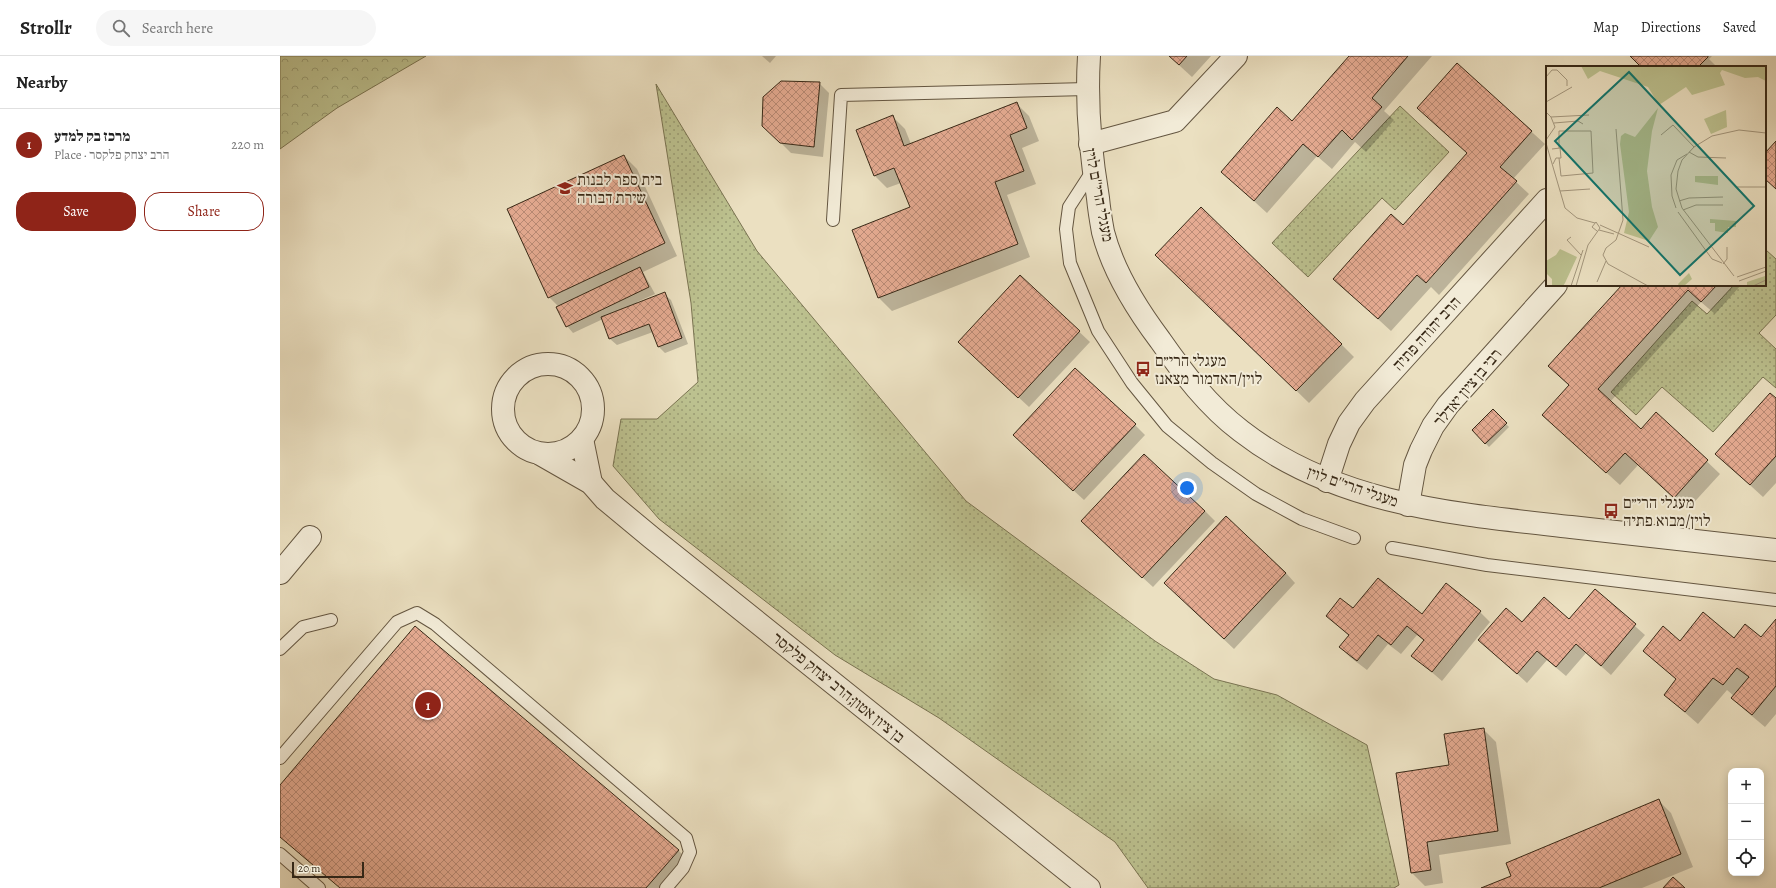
<!DOCTYPE html>
<html lang="en">
<head>
<meta charset="utf-8">
<style>
  :root { --surface:#fff; --page:#f6f6f6; --text:#222; --muted:#767676; --line:#e0e0e0; --accent:#8f2418 }
  body { margin:0; font-family:Alegreya,"Frank Ruhl Libre",serif; background:var(--page); color:var(--text) }
  .controls { position:absolute; right:12px; bottom:12px; display:grid; overflow:hidden; border-radius:8px; box-shadow:0 2px 10px #0003 }
  .controls button { width:36px; height:36px; display:grid; place-items:center; padding:0; border:0; border-bottom:1px solid var(--line); background:var(--surface); color:var(--text); font:20px sans-serif }
  .scale { position:absolute; left:12px; bottom:10px; width:72px; box-sizing:border-box; padding-left:4px; border:2px solid #372816; border-top:0; font-size:11px; line-height:14px; white-space:nowrap; color:#372816; -webkit-text-stroke:3px #f2ebd7; paint-order:stroke }
  .you { position:absolute; left:907px; top:432px; width:14px; height:14px; margin:-10px; border:3px solid #fff; border-radius:50%; background:#1a73e8; box-shadow:0 0 0 6px #1a73e833 }
  .badge { display:grid; place-items:center; width:26px; height:26px; border-radius:50%; background:var(--accent); color:#fff; font-size:13px; font-weight:700 }
  .pin { position:absolute; translate:-50% -50%; border:2px solid #fff; box-shadow:0 1px 4px #0006 }
  .list { margin:0; padding:0; list-style:none }
  h2 { display:flex; justify-content:space-between; align-items:center; height:52px; margin:0; padding:0 16px; font-size:17px }
  h2 small { font-size:13px; font-weight:400; color:var(--muted) }
  .list li { display:grid; grid-template-columns:26px 1fr auto; gap:12px; align-items:center; box-sizing:border-box; height:72px; padding:0 16px; border-top:1px solid var(--line) }
  .list b { display:block; font-size:15px; white-space:nowrap }
  .list p { margin:0; font-size:13px; white-space:nowrap; color:var(--muted) }
  .list em { font-size:13px; font-style:normal; color:var(--muted) }
  .actions { display:flex; gap:8px; padding:12px 16px }
  .actions a { flex:1; padding:9px 0; border:1px solid var(--accent); border-radius:16px; text-align:center; font-size:14px; color:var(--accent) }
  .actions .main { background:var(--accent); color:#fff }
  .icon { flex:none; width:22px; height:22px; fill:none; stroke:currentColor; stroke-width:2; stroke-linecap:round; stroke-linejoin:round }
  .map { position:relative; flex:none; width:1496px; height:832px; overflow:hidden }
  header { display:flex; align-items:center; gap:24px; box-sizing:border-box; height:56px; padding:0 20px; background:var(--surface); border-bottom:1px solid var(--line) }
  header strong { font-size:19px }
  nav { display:flex; gap:22px; margin-inline-start:auto; font-size:14px }
  .search { width:280px; height:36px; background:var(--page); display:flex; align-items:center; gap:10px; box-sizing:border-box; padding:0 14px; border-radius:22px; color:var(--muted); font-size:15px }
  main { display:flex }
  aside { flex:1; background:var(--surface) }
  .map>svg:first-child { display:block }
  .green { fill:url(#green-dots); stroke:#7a7452 }
  .forest { fill:url(#forest-crowns); stroke:#7a7452 }
  .shadow { fill:#0003 }
  .building { fill:url(#building-cross-hatch); stroke:#372816 }
  .lines { fill:none; stroke-linecap:round; stroke-linejoin:round }
  .service-casing { stroke:#645641; stroke-width:14 }
  .minor-casing { stroke:#645641; stroke-width:24 }
  .service { stroke:#f2ebd7; stroke-width:12 }
  .minor { stroke:#f2ebd7; stroke-width:22 }
  .labels { text-anchor:middle; stroke-width:4; stroke-linejoin:round; paint-order:stroke }
  .poi-label { font-size:16px; fill:#372816; stroke:#f2ebd7; text-anchor:start }
  .street-label { font-size:16px; fill:#372816; stroke:#f2ebd7 }
  .inset-road { fill:none; stroke:#a3967d; stroke-width:1 }
  .view { fill:#0f766e; fill-opacity:0.15; stroke:#0f766e; stroke-width:2 }
  .inset-edge { fill:none; stroke:#372816; stroke-width:2 }
</style>
</head>
<body>
<header>
<strong>Strollr</strong>
<div class="search"><svg class="icon" aria-label="search" viewBox="0 0 24 24"><circle cx="10" cy="10" r="6"/><path d="M15 15l6 6"/></svg>Search here</div>
<nav><a>Map</a><a>Directions</a><a>Saved</a></nav>
</header>
<main>
<aside>
<h2>Nearby<small></small></h2>
<ul class="list">
<li><span class="badge">1</span><div><b>מרכז בק למדע</b><p>Place · הרב יצחק פלקסר</p></div><em>220 m</em></li>
</ul>
<div class="actions"><a class="main">Save</a><a>Share</a></div>
</aside>
<div class="map">
<svg width="1496" height="832" viewBox="0 0 1496 832">
  <defs>
    <pattern id="green-dots" width="8" height="8" patternUnits="userSpaceOnUse"><rect width="8" height="8" fill="#bcc18f"/><path d="M2 2h.1M6 6h.1" fill="none" stroke="#9a9d74" stroke-width="1.8" stroke-linecap="round"/></pattern>
    <pattern id="forest-crowns" width="20" height="18" patternUnits="userSpaceOnUse"><rect width="20" height="18" fill="#bcc18f"/><path d="M2 6a3 3 0 1 1 6 0M12 15a3 3 0 1 1 6 0" fill="none" stroke="#9a9d74"/></pattern>
    <pattern id="building-cross-hatch" width="8" height="8" patternUnits="userSpaceOnUse"><rect width="8" height="8" fill="#e5ab92"/><path d="M0 0l8 8M0 8l8-8" fill="none" stroke="#ba8b76"/></pattern>
  </defs>
  <rect width="100%" height="100%" fill="#ebe0c1"/>
  <filter id="stains"><feTurbulence type="fractalNoise" baseFrequency=".005" numOctaves="4"/><feColorMatrix values="0 0 0 0 .2 0 0 0 0 .09 0 0 0 0 .02 0 0 0 .5 -.17"/></filter>
  <radialGradient id="worn" r=".72"><stop offset=".6" stop-color="#630" stop-opacity="0"/><stop offset="1" stop-color="#630" stop-opacity=".3"/></radialGradient>
  <g class="green">
    <path d="M 376,28 L 477,195 L 686,445 L 875,585 L 934,623 L 997,639 L 1087,689 L 1119,829 L 1114,832 L 868,832 L 835,786 L 659,662 L 555,599 L 379,463 L 333,410 L 341,363 L 377,363 L 418,326 L 411,247 Z"/>
    <path d="M 1120,50 L 1169,96 L 1115,154 L 1102,142 L 1028,221 L 992,187 Z"/>
    <path d="M 1486,194 L 1496,203 L 1496,259 L 1479,277 L 1496,293 L 1496,332 L 1483,321 L 1433,376 L 1382,331 L 1356,359 L 1331,336 L 1412,245 L 1427,258 L 1454,229 L 1485,229 Z"/>
  </g>
  <path class="forest" d="M 0,0 L 146,0 L 57,52 L 0,93 Z"/>
  <g class="shadow">
    <path d="M 482,0 L 496,0 L 490,7 Z"/>
    <path d="M 889,0 L 931,0 L 912,21 Z"/>
    <path d="M 1070,0 L 1152,0 L 1104,55 L 1114,64 L 1086,96 L 1075,86 L 1052,113 L 1037,100 L 987,157 L 942,116 L 1012,66 Z"/>
    <path d="M 1351,0 L 1432,0 L 1429,3 L 1437,11 L 1362,11 Z"/>
    <path d="M 1177,8 L 1265,88 L 1233,123 L 1249,138 L 1159,239 L 1151,231 L 1111,275 L 1054,223 L 1123,170 L 1188,97 Z"/>
    <path d="M 539,27 L 549,37 L 543,101 L 511,97 L 493,79 Z"/>
    <path d="M 736,47 L 749,60 L 759,85 L 742,92 L 756,128 L 727,139 L 750,201 L 612,255 L 599,242 L 573,174 L 631,152 L 621,127 L 607,132 L 595,120 L 612,60 L 625,73 L 631,88 Z"/>
    <path d="M 344,100 L 357,113 L 397,200 L 363,216 L 375,238 L 357,246 L 357,248 L 384,238 L 391,244 L 408,288 L 385,297 L 378,290 L 373,276 L 337,289 L 330,283 L 323,263 L 293,277 L 287,270 L 279,251 L 269,241 Z"/>
    <path d="M 889,211 L 1061,288 L 1074,301 L 1029,347 Z"/>
    <path d="M 740,220 L 810,286 L 749,351 L 689,296 Z"/>
    <path d="M 1344,229 L 1359,229 L 1363,232 L 1366,229 L 1461,229 L 1435,258 L 1421,246 L 1330,346 L 1361,374 L 1376,357 L 1440,418 L 1407,454 L 1358,409 L 1340,429 L 1276,371 L 1290,330 L 1269,310 Z"/>
    <path d="M 1496,344 L 1496,427 L 1483,441 L 1436,398 Z"/>
    <path d="M 1213,355 L 1229,371 L 1209,391 L 1193,374 Z"/>
    <path d="M 855,369 L 865,379 L 804,444 L 744,389 Z"/>
    <path d="M 925,455 L 935,465 L 873,531 L 812,475 Z"/>
    <path d="M 1006,517 L 1015,527 L 954,593 L 895,537 Z"/>
    <path d="M 1315,535 L 1365,579 L 1331,619 L 1306,597 L 1286,620 L 1267,604 L 1247,627 L 1200,584 L 1242,567 L 1289,564 Z"/>
    <path d="M 1073,554 L 1142,559 L 1200,556 L 1210,566 L 1162,625 L 1133,600 L 1145,585 L 1137,579 L 1121,598 L 1108,588 L 1087,614 L 1070,601 L 1060,591 L 1069,580 L 1047,560 Z"/>
    <path d="M 1496,565 L 1496,658 L 1485,671 L 1466,655 L 1453,642 L 1454,640 L 1447,634 L 1418,668 L 1385,639 L 1397,624 L 1364,595 L 1400,586 L 1481,583 Z"/>
    <path d="M 1203,673 L 1216,686 L 1231,788 L 1159,799 L 1163,827 L 1145,830 L 1132,817 L 1118,718 L 1170,710 Z"/>
    <path d="M 0,730 L 398,794 L 408,804 L 384,832 L 60,832 L 0,781 Z"/>
    <path d="M 1379,745 L 1391,757 L 1413,811 L 1362,832 L 1204,832 L 1232,820 Z"/>
  </g>
  <g class="building">
    <path d="M 889,0 L 907,0 L 899,9 Z"/>
    <path d="M 1069,0 L 1128,0 L 1092,42 L 1102,51 L 1072,84 L 1062,74 L 1038,101 L 1023,88 L 974,145 L 941,116 L 997,51 L 1012,65 Z"/>
    <path d="M 1350,0 L 1428,0 L 1428,1 L 1418,11 L 1361,11 Z"/>
    <path d="M 1177,7 L 1252,75 L 1220,111 L 1237,125 L 1146,227 L 1137,219 L 1098,263 L 1053,223 L 1111,158 L 1123,169 L 1187,97 L 1137,52 Z"/>
    <path d="M 501,25 L 540,26 L 534,91 L 500,87 L 482,70 L 483,41 Z"/>
    <path d="M 737,46 L 747,72 L 730,79 L 744,115 L 715,126 L 738,188 L 598,242 L 572,174 L 630,151 L 614,112 L 594,120 L 576,74 L 613,59 L 624,90 Z"/>
    <path d="M 1496,85 L 1496,133 L 1485,123 L 1485,97 Z"/>
    <path d="M 344,99 L 385,187 L 268,242 L 227,153 Z"/>
    <path d="M 921,151 L 1062,288 L 1016,335 L 875,199 Z"/>
    <path d="M 360,211 L 369,231 L 286,271 L 276,251 Z"/>
    <path d="M 740,219 L 800,275 L 738,342 L 678,286 Z"/>
    <path d="M 1342,229 L 1360,229 L 1363,231 L 1365,229 L 1437,229 L 1421,246 L 1408,234 L 1318,333 L 1361,373 L 1376,356 L 1428,404 L 1394,442 L 1345,397 L 1326,417 L 1262,359 L 1289,329 L 1268,310 Z"/>
    <path d="M 385,236 L 402,282 L 378,291 L 369,268 L 329,283 L 321,261 Z"/>
    <path d="M 795,312 L 856,368 L 793,435 L 733,379 Z"/>
    <path d="M 1490,337 L 1496,342 L 1496,400 L 1470,429 L 1435,398 Z"/>
    <path d="M 1213,353 L 1227,367 L 1205,388 L 1192,374 Z"/>
    <path d="M 864,398 L 925,455 L 862,522 L 801,465 Z"/>
    <path d="M 946,460 L 1006,517 L 944,583 L 884,527 Z"/>
    <path d="M 1098,522 L 1142,558 L 1166,527 L 1201,555 L 1152,616 L 1131,600 L 1144,584 L 1127,570 L 1111,589 L 1098,579 L 1077,605 L 1059,591 L 1069,579 L 1046,560 L 1060,542 L 1073,552 Z"/>
    <path d="M 1315,533 L 1356,568 L 1321,610 L 1296,588 L 1276,611 L 1257,595 L 1237,618 L 1198,584 L 1226,552 L 1242,566 L 1264,541 L 1289,563 Z"/>
    <path d="M 1423,556 L 1454,582 L 1465,568 L 1481,581 L 1496,563 L 1496,630 L 1472,659 L 1451,642 L 1469,621 L 1457,612 L 1443,629 L 1433,622 L 1405,656 L 1384,639 L 1396,623 L 1363,595 L 1383,570 L 1400,585 Z"/>
    <path d="M 135,570 L 399,794 L 366,832 L 60,832 L 0,781 L 0,729 Z"/>
    <path d="M 1204,672 L 1218,775 L 1147,786 L 1151,814 L 1131,817 L 1116,717 L 1169,709 L 1164,678 Z"/>
    <path d="M 1379,743 L 1401,798 L 1319,832 L 1201,832 L 1231,820 L 1226,807 Z"/>
    <path d="M 1393,821 L 1405,832 L 1383,832 Z"/>
  </g>
  <g class="lines">
    <defs>
      <g id="service">
        <path d="M 813,114 L 789,151 L 786,173 L 790,207 L 818,275 L 852,327 L 887,370 L 932,407 L 976,438 L 1022,463 L 1074,482"/>
        <path d="M 553,164 L 561,39 L 807,33"/>
        <path d="M 1112,492 L 1207,509 L 1496,544"/>
        <path d="M 0,593 L 23,571 L 51,564"/>
        <path d="M 0,702 L 117,566 L 137,557 L 155,568 L 406,782 L 410,796 L 403,812 L 386,832"/>
        <path d="M 0,798 L 39,832"/>
      </g>
      <g id="minor">
        <path d="M 809,0 C 806,48 810,94 818,142 C 819,153 821,165 823,176 C 833,215 856,252 880,284 C 903,317 928,350 961,375 C 1056,449 1176,458 1291,471 C 1359,479 1428,486 1496,494"/>
        <path d="M 810,88 L 895,65 L 956,0"/>
        <circle cx="268" cy="353" r="45"/>
        <path d="M 302,383 L 311,427"/>
        <path d="M 262,399 L 311,427 L 325,443 L 372,482 L 809,832"/>
        <path d="M 1047,425 L 1059,388 L 1069,367 L 1085,345 L 1267,144"/>
        <path d="M 1128,449 L 1135,409 L 1141,394 L 1153,370 L 1168,349 L 1276,229"/>
        <path d="M 0,517 L 30,481"/>
      </g>
    </defs>
    <use href="#service" class="service-casing"/>
    <use href="#minor" class="minor-casing"/>
    <use href="#service" class="service"/>
    <use href="#minor" class="minor"/>
  </g>
  <defs>
    <symbol id="school-bare" viewBox="-9 -9 18 18"><path d="M0-5L7-2L0 1L-7-2ZM-4 1L0 2.5L4 1V4Q0 6-4 4Z" fill="#8f2418" stroke="#f2ebd7" stroke-width="2.5" paint-order="stroke"/></symbol>
    <symbol id="bus-bare" viewBox="-9 -9 18 18"><path d="M-5-6H5V4H4V6H2V4H-2V6H-4V4H-5ZM-3.5-4V0h7V-4ZM-3.5 1.2v1.5H-2V1.2ZM2 1.2v1.5H3.5V1.2Z" fill="#8f2418" stroke="#f2ebd7" stroke-width="2.5" paint-order="stroke"/></symbol>
  </defs>
  <g fill-rule="evenodd">
    <use href="#school-bare" x="274" y="121" width="22" height="22"/>
    <use href="#bus-bare" x="852" y="302" width="22" height="22"/>
    <use href="#bus-bare" x="1320" y="444" width="22" height="22"/>
  </g>
  <g class="labels">
    <g class="poi-label">
      <text x="297" y="129">בית ספר לבנות<tspan x="297" dy="18">שירת דבורה</tspan></text>
      <text x="875" y="310">מעגלי הרי״ם<tspan x="875" dy="18">לוין/האדמור מצאנז</tspan></text>
      <text x="1343" y="452">מעגלי הרי״ם<tspan x="1343" dy="18">לוין/מבוא פתיה</tspan></text>
    </g>
    <g class="street-label">
      <text transform="translate(820 139) rotate(79)" y="6">מעגלי הרי''ם לוין</text>
      <text transform="translate(1146 277) rotate(-48)" y="6">הרב יהודה פתיה</text>
      <text transform="translate(1187 331) rotate(-50)" y="6">רבי בן ציון יאדלר</text>
      <text transform="translate(1073 430) rotate(19)" y="6">מעגלי הרי''ם לוין</text>
      <text transform="translate(559 631) rotate(39)" y="6">בן ציון אטון;הרב יצחק פלקסר</text>
    </g>
  </g>
  <g transform="translate(1266 10)">
    <rect width="220" height="220" fill="#ebe0c1"/>
    <path d="M 112,42 L 106,65 L 101,105 L 106,141 L 112,161 L 103,175 L 78,167 L 83,146 L 74,78 L 75,70 L 79,67 L 89,71 ZM 180,44 L 181,61 L 165,68 L 158,53 ZM 149,110 L 172,110 L 172,119 L 149,116 ZM 164,153 L 190,155 L 190,161 L 182,161 L 182,167 L 169,165 L 169,157 L 164,157 ZM 14,183 L 31,191 L 19,217 L 17,220 L 6,220 L 6,213 L 0,207 L 0,195 L 10,189 Z" fill="#bcc18f"/>
    <path d="M 35,0 L 220,0 L 220,15 L 212,11 L 199,12 L 176,4 L 174,7 L 179,19 L 146,29 L 140,21 L 113,39 L 102,21 L 54,5 L 42,13 ZM 219,210 L 220,220 L 201,220 L 201,216 Z" fill="#bcc18f"/>
    <path d="M 143,207 L 146,213 L 138,220 L 133,220 L 132,218 Z" fill="#bcc18f"/>
    <path class="inset-road" d="M 0,11 L 6,4 L 11,4 L 21,14 L 21,20M 0,36 L 26,21M 0,46 L 5,51 L 9,61 L 0,74M 5,51 L 43,49M 8,57 L 32,55 L 37,58M 70,63 L 77,154 L 70,174 L 60,182 L 57,189 L 62,198 L 102,220M 115,69 L 127,59 L 148,81M 0,77 L 19,142 L 31,152 L 49,157M 13,82 L 13,65 L 45,65 L 47,107 L 15,110 L 13,92M 6,83 L 14,82 L 15,92 L 10,92 L 7,98M 143,86 L 152,91 L 180,92M 191,121 L 220,121M 14,125 L 44,123M 133,135 L 143,132 L 177,131M 130,142 L 126,130 L 125,109 L 131,94 L 141,88M 137,144 L 150,139 L 177,139M 132,146 L 166,193 L 176,197M 54,159 L 103,181M 53,164 L 68,168M 25,171 L 21,174 L 35,189M 177,198 L 181,193 L 181,181M 188,210 L 136,142 L 130,123 L 132,105 L 136,94 L 148,81 L 166,70 L 193,64 L 220,67M 191,211 L 220,201M 193,215 L 220,205M 51,216 L 60,195M 25,220 L 37,184M 30,220 L 42,179 L 54,162 L 50,156 L 46,161 L 51,165M 207,220 L 220,214"/>
    <path class="view" d="M 83,6 L 208,140 L 134,209 L 9,75 Z"/>
    <rect width="220" height="220" class="inset-edge"/>
  </g>
  <rect width="100%" height="100%" filter="url(#stains)"/>
  <rect width="100%" height="100%" fill="url(#worn)"/>
</svg>
<div class="controls">
<button>+</button>
<button>−</button>
<button><svg class="icon" aria-label="locate" viewBox="0 0 24 24"><circle cx="12" cy="12" r="6"/><path d="M12 2v4M12 18v4M2 12h4M18 12h4"/></svg></button>
</div>
<div class="scale">20 m</div>
<div class="you"></div>
<div class="pin badge" style="left:148px;top:649px">1</div>
</div>
</main>
</body>
</html>
